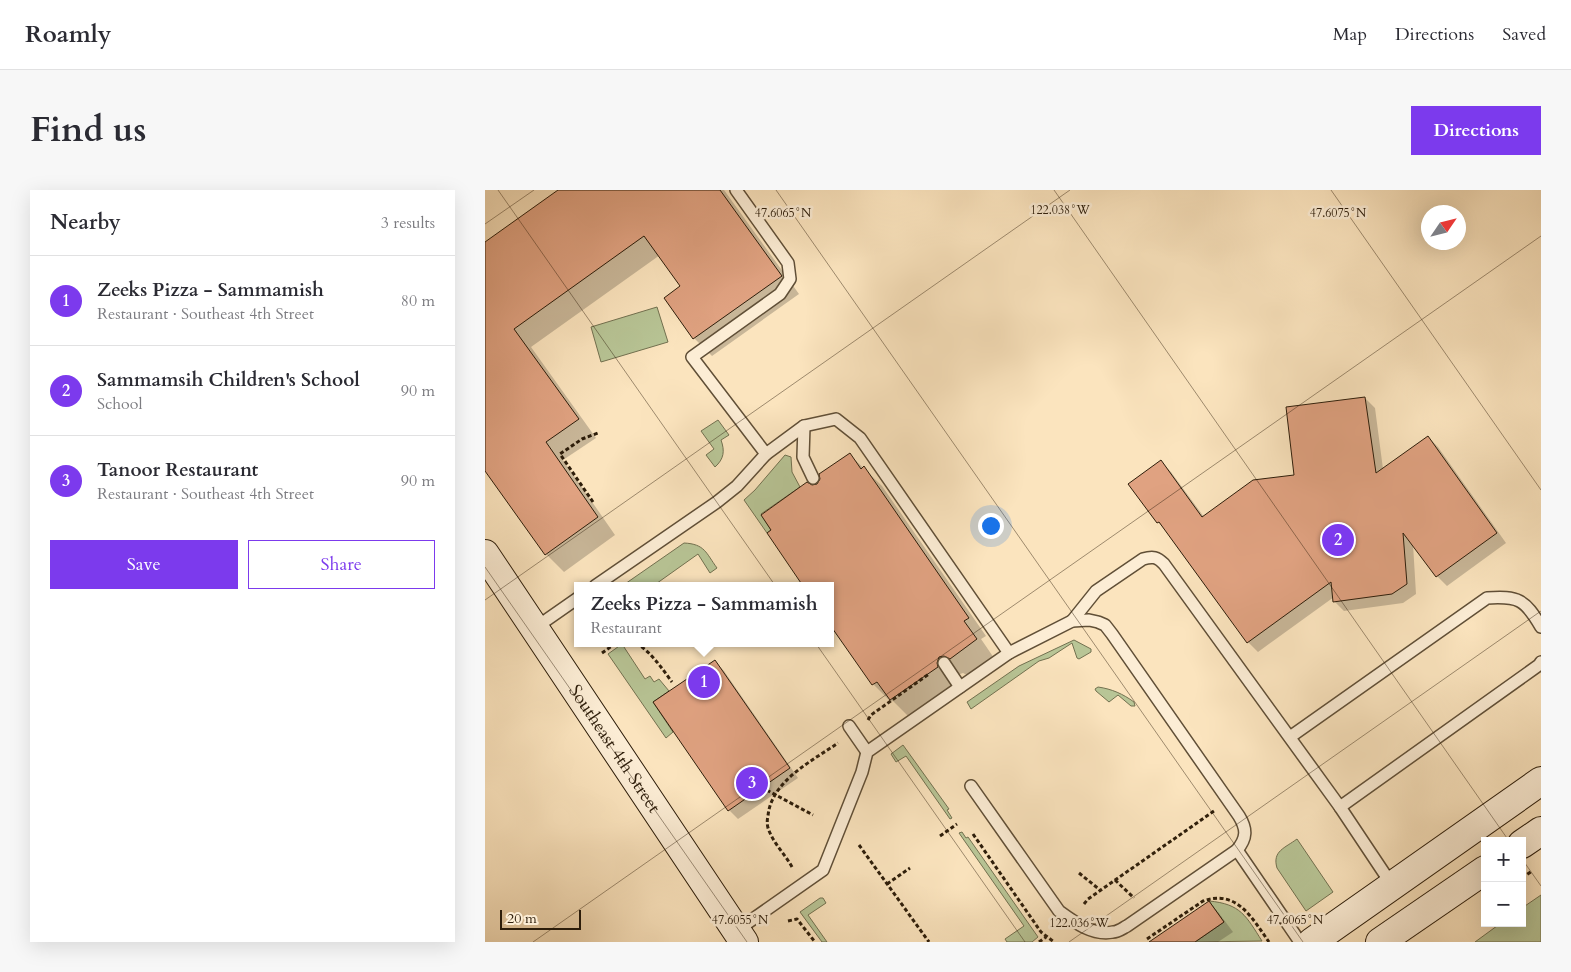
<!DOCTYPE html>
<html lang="en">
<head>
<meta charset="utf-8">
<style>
  :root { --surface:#fff; --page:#f7f7f7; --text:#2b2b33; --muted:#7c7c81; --line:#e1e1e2; --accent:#7c3aed }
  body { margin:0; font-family:Cardo,serif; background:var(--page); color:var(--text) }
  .controls { position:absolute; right:15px; bottom:15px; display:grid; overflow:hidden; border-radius:0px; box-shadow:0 5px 20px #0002 }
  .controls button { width:45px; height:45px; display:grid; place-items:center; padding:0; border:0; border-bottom:1px solid var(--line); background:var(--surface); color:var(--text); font:25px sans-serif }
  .compass { position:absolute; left:936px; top:15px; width:45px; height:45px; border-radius:50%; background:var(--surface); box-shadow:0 5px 20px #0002; rotate:55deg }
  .scale { position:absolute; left:15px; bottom:12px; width:81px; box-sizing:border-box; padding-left:5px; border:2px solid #2d1d0a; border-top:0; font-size:14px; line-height:18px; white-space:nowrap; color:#2d1d0a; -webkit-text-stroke:4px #fcedd5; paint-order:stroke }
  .you { position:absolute; left:505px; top:335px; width:18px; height:18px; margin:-12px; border:4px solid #fff; border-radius:50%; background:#1a73e8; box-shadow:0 0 0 8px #1a73e833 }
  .badge { display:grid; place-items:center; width:32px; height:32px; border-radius:50%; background:var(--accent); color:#fff; font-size:16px; font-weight:700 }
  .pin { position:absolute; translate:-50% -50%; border:2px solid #fff; box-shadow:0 1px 5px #0006 }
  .popup { position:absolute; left:89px; top:392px; width:260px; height:65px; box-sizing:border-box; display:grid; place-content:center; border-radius:0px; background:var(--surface); filter:drop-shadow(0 1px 4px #0005); font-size:16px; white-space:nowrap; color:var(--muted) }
  .popup b { font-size:19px; color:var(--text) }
  .popup::after { content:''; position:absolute; left:50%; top:100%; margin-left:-10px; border:10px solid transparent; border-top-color:var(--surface) }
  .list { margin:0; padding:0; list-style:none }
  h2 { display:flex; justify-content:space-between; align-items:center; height:65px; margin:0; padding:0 20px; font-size:21px }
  h2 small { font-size:16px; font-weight:400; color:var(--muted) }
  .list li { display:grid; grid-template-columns:32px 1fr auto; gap:15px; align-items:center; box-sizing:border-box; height:90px; padding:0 20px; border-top:1px solid var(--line) }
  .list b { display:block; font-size:19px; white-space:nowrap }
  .list p { margin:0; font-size:16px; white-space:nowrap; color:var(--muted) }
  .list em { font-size:16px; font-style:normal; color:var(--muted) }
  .actions { display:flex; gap:10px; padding:15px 20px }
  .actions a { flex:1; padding:11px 0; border:1px solid var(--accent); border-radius:0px; text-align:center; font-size:18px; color:var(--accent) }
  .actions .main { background:var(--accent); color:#fff }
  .map { position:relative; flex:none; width:1056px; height:752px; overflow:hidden; border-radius:0px }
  header { display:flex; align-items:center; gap:30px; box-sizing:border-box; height:70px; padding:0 25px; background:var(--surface); border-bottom:1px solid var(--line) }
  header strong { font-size:24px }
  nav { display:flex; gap:28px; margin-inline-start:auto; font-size:18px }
  .intro { display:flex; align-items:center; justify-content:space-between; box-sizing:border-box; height:120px; padding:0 30px }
  h1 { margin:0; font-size:35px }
  .button { padding:12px 22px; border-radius:0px; background:var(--accent); color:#fff; font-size:18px; font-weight:700 }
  main { display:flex; gap:30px; padding:0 30px }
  aside { flex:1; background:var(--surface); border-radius:0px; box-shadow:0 5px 20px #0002 }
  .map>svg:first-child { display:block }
  .green { fill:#b8c596; stroke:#727150 }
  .shadow { fill:#0003 }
  .building { fill:#e0a281; stroke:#2d1d0a }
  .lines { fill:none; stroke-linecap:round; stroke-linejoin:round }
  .lane-casing { stroke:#604f37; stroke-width:14 }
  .secondary-casing { stroke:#2d1d0a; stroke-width:30 }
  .path { stroke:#2d1d0a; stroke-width:3; stroke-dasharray:4 2.5; stroke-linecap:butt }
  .lane { stroke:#fcedd5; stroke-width:11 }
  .secondary { stroke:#fcedd5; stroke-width:28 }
  .ticks { fill:none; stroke:#2d1d0a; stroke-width:1; stroke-opacity:0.45 }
  .labels { text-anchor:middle; stroke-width:5; stroke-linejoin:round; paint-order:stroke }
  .street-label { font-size:18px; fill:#2d1d0a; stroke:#fcedd5 }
  .ticks-label { font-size:12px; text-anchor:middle; fill:#2d1d0a; stroke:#fcedd5; stroke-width:5; stroke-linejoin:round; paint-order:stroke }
</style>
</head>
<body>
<header>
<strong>Roamly</strong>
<nav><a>Map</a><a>Directions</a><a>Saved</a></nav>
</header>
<div class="intro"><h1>Find us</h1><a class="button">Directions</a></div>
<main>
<aside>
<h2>Nearby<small>3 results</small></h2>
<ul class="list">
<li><span class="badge">1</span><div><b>Zeeks Pizza - Sammamish</b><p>Restaurant · Southeast 4th Street</p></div><em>80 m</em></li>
<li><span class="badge">2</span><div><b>Sammamsih Children's School</b><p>School</p></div><em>90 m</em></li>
<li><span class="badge">3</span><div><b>Tanoor Restaurant</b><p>Restaurant · Southeast 4th Street</p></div><em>90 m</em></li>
</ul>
<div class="actions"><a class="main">Save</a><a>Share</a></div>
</aside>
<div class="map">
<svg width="1056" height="752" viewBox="0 0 1056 752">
  <rect width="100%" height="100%" fill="#fbe4be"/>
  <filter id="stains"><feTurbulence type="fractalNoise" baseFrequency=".004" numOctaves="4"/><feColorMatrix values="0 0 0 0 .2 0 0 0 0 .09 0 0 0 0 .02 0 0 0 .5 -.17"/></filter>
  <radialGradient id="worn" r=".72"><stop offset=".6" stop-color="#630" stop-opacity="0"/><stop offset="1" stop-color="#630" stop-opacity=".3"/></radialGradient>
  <g class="green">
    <path d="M 172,117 L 183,152 L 116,172 L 106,137 Z"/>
    <path d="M 233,230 L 244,245 L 236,250 C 240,261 239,269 230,277 L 221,265 L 229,259 L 216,241 Z"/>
    <path d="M 300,265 L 306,267 L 307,282 L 315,297 L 276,324 L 286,340 L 282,343 L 259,310 L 270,300 Z"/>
    <path d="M 199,353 C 220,354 221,363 232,378 L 225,383 L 213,364 L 168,396 L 137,396 Z"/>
    <path d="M 589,450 L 606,459 L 606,462 L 594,469 L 592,468 L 587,453 L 564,468 L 554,471 L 486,519 L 482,512 L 534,476 Z"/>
    <path d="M 137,454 L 160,489 L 165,486 L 169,492 L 174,489 L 184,501 L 168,512 L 188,542 L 181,548 L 123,464 Z"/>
    <path d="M 613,497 C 627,499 638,504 649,512 L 650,516 L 646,516 L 633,505 L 624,512 L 611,501 L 610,499 Z"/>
    <path d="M 418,555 L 464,619 L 462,620 L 467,628 L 465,629 L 421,566 L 411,572 L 406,564 Z"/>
    <path d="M 477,642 L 481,648 L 483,647 L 553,747 L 547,752 L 522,752 L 520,749 L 539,736 L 474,643 Z"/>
    <path d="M 812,649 L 848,702 L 821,721 L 792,678 C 787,661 800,658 812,649 Z"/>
    <path d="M 1056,705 L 1056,752 L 990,752 L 1016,733 L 1037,733 L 1037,718 Z"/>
    <path d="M 335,708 L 338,708 L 341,713 L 323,725 L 342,752 L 337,752 L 315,722 Z"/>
    <path d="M 724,711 C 756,714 761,726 777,751 L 710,752 L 739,732 Z"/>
  </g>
  <g class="shadow">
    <path d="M 75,0 L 239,0 L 314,104 L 227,166 L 209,148 L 180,108 L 197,96 L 175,65 L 46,157 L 111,248 L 78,270 L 130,345 L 79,382 L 61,364 L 0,279 L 0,54 Z"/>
    <path d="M 880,208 L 890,218 L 898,279 L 943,247 L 953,257 L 1021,353 L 962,396 L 952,386 L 928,354 L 931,404 L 918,413 L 859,421 L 849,411 L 849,407 L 773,462 L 763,452 L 683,342 L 673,332 L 676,272 L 686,282 L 719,327 L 811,286 Z"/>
    <path d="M 365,265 L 397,296 L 501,446 L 496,449 L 509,468 L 484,486 L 478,483 L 472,485 L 470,495 L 424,527 L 408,511 L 406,512 L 388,494 L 345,396 L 327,297 L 332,296 Z"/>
    <path d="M 229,471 L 239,481 L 313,588 L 253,629 L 244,620 Z"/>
    <path d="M 724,713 L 733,722 L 748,742 L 733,752 L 666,752 Z"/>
  </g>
  <g class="building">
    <path d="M 73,0 L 235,0 L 297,86 L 208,149 L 179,108 L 195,96 L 159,46 L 29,139 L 94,229 L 61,252 L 113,327 L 60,365 L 0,281 L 0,52 Z"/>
    <path d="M 880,207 L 891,283 L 943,246 L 1012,343 L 951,387 L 918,343 L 922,394 L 907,404 L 848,412 L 846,392 L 762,453 L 674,332 L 672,333 L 643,294 L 676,270 L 717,327 L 768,290 L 809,285 L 801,217 Z"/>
    <path d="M 365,263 L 376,279 L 379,276 L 484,428 L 479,431 L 492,449 L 465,469 L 459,466 L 454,467 L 452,473 L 453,477 L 405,510 L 392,492 L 387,495 L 345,435 L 345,396 L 318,396 L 282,343 L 286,340 L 276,325 L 322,292 L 327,295 L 332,294 L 335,289 L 334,284 Z"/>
    <path d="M 230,470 L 305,578 L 243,621 L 168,512 Z"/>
    <path d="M 724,711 L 739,732 L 710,752 L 664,752 Z"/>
  </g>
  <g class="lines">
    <defs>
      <g id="lane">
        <path d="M 251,0 L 303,73 L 305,89 L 295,104 L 207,167 L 281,264 L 319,236 L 351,229 L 375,248 L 524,463"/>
        <path d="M 319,236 L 318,267 L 328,288"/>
        <path d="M 110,396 L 232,312 L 252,296 L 281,264"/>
        <path d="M 587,431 L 611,401 L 658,369 C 668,366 672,367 679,374 L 855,617 L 907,695"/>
        <path d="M 50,438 L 93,408"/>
        <path d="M 459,473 L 475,497"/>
        <path d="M 364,536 L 382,562"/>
        <path d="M 805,547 L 1002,408 C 1033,406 1040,409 1056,437"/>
        <path d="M 855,617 L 1054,475 L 1056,472"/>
        <path d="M 752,660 L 815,752"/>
        <path d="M 251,741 L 338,680 L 377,582 L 382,562 L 524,463 L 587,431 L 604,430 L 613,432 L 620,435 L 627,444 L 754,626 C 762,639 762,648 752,660 L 642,736 C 638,738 633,742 628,742 C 608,746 589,732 574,721 L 486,596"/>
      </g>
      <g id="secondary">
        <path id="s1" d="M 0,364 L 259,752"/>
        <path d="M 1037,654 L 1056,641"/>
        <path d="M 827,752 L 1056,591"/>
        <path d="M 895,752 L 1000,680"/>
      </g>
    </defs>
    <use href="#lane" class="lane-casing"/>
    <use href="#secondary" class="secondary-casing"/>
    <g class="path">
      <path d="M 108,312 L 75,264 L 97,249 L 113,243"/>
      <path d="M 151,453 C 166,462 176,477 187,492"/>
      <path d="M 117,463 L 131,453"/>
      <path d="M 383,530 L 386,525 L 444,484"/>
      <path d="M 276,597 L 328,625"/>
      <path d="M 488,644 L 556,742 L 569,752"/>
      <path d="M 455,646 L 472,634"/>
      <path d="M 374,655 L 444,752"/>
      <path d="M 307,677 C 300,664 288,653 283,638 C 282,634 282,630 283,626 C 286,591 327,571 353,553"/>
      <path d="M 594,683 L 615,700"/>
      <path d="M 1037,688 L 1047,681"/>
      <path d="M 630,690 L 649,708"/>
      <path d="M 402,694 L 425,678"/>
      <path d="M 599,714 L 603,709 L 729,621"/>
      <path d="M 303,731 L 312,729 L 330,752"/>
      <path d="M 662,749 L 718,711 C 752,699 767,728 784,752"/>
      <path d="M 554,752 L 561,747"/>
    </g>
    <use href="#lane" class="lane"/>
    <use href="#secondary" class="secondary"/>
  </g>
  <path class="ticks" d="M 13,0 L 540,752M 291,0 L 818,752M 569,0 L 1024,651M 846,0 L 1056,300M 0,34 L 49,0M 0,377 L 262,752M 0,410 L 585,0M 1037,669 L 1056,696M 48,752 L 1056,46M 584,752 L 1056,421"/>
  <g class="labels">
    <g class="street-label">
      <text dy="6" stroke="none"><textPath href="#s1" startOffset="234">Southeast 4th Street</textPath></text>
    </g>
  </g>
  <g class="ticks-label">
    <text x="575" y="24">122.038°W</text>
    <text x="298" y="27">47.6065°N</text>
    <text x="853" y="27">47.6075°N</text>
    <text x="255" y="734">47.6055°N</text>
    <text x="810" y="734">47.6065°N</text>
    <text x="594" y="737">122.036°W</text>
  </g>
  <rect width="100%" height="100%" filter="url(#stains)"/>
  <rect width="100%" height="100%" fill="url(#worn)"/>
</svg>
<div class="controls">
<button>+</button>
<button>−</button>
</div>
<svg class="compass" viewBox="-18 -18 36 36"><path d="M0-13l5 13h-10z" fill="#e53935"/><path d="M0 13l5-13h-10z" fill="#7c7c81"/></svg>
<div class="scale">20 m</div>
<div class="you"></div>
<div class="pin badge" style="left:219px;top:492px">1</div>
<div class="popup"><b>Zeeks Pizza - Sammamish</b>Restaurant</div>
<div class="pin badge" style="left:853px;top:350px">2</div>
<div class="pin badge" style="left:267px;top:593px">3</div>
</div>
</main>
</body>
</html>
